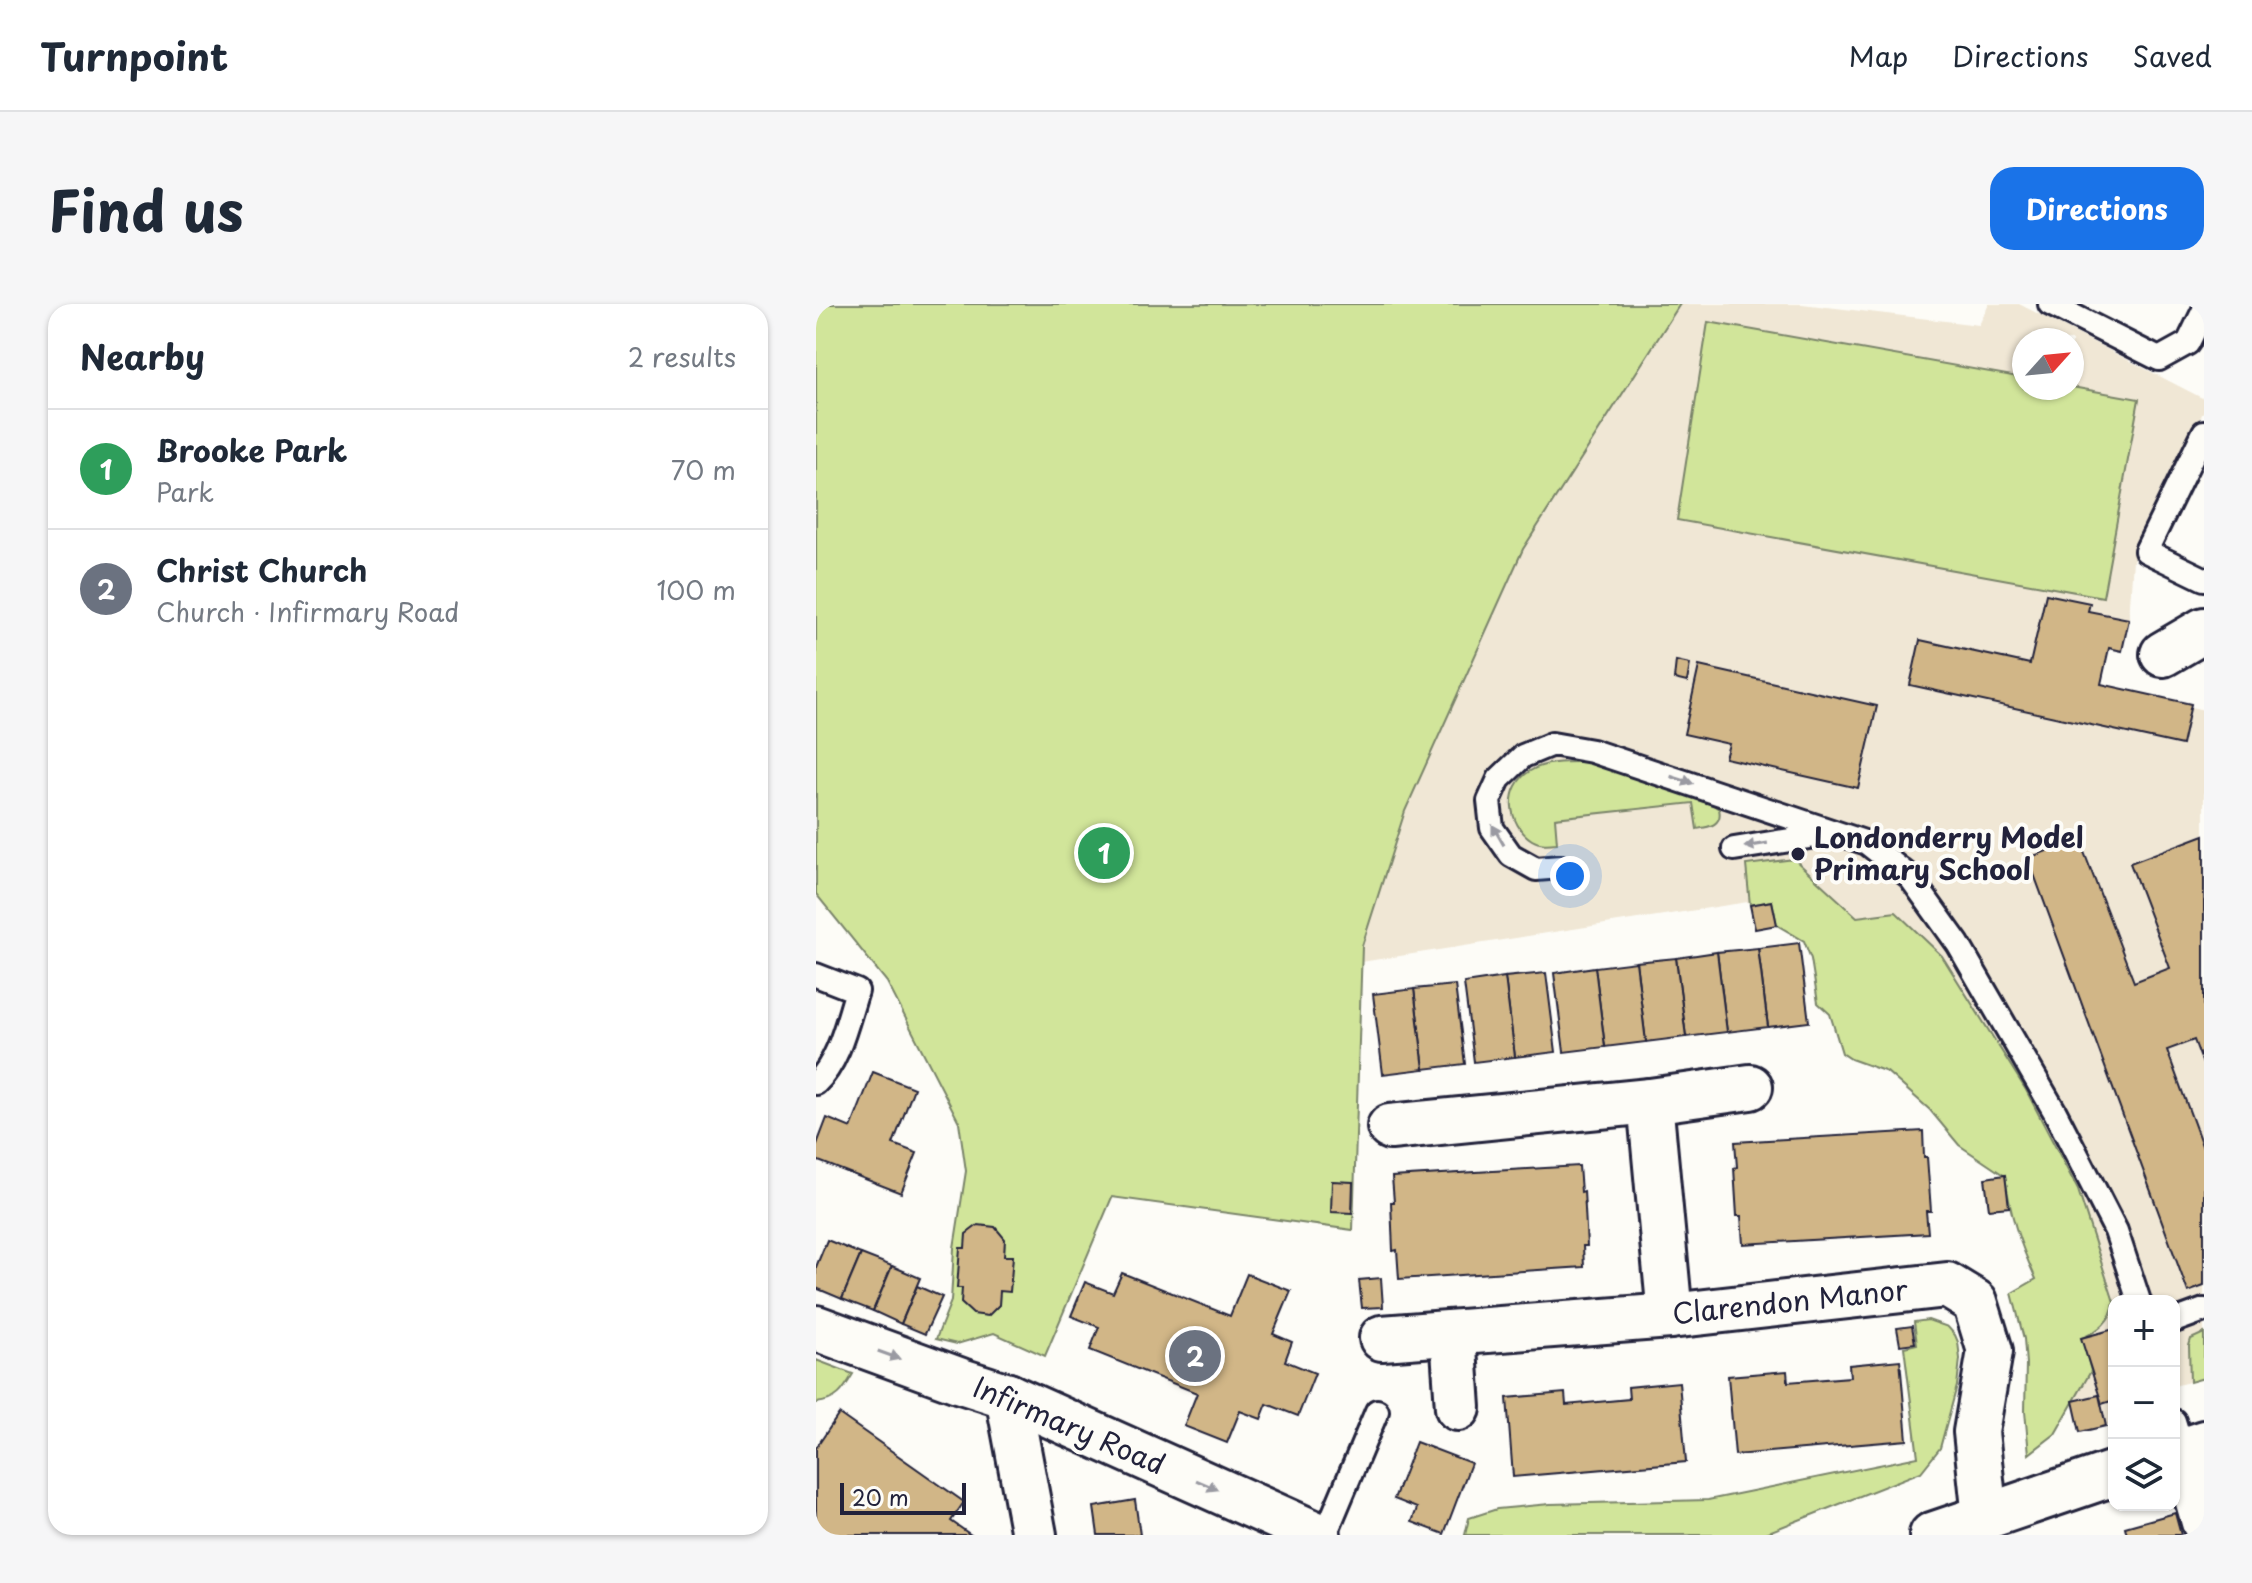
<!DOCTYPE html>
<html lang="en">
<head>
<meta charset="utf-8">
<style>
  :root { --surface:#fff; --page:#f6f6f7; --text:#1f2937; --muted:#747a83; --line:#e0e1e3; --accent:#1a73e8 }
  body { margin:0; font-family:"Playpen Sans",sans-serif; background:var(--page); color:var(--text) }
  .controls { position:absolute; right:24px; bottom:24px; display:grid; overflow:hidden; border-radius:16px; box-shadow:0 2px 6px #0004 }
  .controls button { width:72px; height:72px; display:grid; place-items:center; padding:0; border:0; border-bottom:2px solid var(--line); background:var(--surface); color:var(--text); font:40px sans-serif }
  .compass { position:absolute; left:1196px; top:24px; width:72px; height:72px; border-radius:50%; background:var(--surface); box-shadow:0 2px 6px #0004; rotate:63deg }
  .scale { position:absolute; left:24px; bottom:20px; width:126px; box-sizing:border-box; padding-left:8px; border:4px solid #22223b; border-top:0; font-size:22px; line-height:28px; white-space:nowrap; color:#22223b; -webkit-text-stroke:6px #fdfcf7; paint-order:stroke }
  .you { position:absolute; left:754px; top:572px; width:28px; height:28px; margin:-20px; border:6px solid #fff; border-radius:50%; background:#1a73e8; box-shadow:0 0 0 12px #1a73e833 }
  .badge { display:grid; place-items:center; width:52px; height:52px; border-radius:50%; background:var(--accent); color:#fff; font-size:26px; font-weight:700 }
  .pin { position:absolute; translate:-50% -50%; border:4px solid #fff; box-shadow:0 2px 8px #0006 }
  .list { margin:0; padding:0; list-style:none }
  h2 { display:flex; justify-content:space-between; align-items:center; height:104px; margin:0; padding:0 32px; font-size:34px }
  h2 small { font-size:26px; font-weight:400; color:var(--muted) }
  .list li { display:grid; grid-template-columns:52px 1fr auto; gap:24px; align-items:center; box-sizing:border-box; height:120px; padding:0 32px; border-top:2px solid var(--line) }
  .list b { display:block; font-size:30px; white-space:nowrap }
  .list p { margin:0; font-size:26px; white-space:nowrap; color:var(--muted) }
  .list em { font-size:26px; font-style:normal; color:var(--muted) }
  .icon { flex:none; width:44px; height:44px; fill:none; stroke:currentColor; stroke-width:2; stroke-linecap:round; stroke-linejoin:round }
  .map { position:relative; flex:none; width:1388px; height:1231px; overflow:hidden; border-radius:24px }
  header { display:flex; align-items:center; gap:48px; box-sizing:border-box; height:112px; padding:0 40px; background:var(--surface); border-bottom:2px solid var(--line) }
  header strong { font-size:38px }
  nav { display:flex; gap:44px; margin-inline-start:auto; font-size:28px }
  .intro { display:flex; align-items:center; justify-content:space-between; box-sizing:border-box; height:192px; padding:0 48px }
  h1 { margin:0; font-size:56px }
  .button { padding:20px 36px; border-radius:24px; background:var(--accent); color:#fff; font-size:28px; font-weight:700 }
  main { display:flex; gap:48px; padding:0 48px }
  aside { flex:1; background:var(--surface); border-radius:24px; box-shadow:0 2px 6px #0004 }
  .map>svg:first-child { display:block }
  .built { fill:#f0e7d5; fill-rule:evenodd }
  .green { fill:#d1e59a; stroke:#7a846a; stroke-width:2 }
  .building { fill:#d1b687; stroke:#22223b; stroke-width:2 }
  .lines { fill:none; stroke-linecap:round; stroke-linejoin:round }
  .service-casing { stroke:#22223b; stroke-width:28 }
  .minor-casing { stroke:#22223b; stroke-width:50 }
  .secondary-casing { stroke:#22223b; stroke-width:50 }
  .service { stroke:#fdfcf7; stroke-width:22 }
  .minor { stroke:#fdfcf7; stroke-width:44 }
  .secondary { stroke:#fdfcf7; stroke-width:44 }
  .oneway { fill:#9a9aa2 }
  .poi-dot { fill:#22223b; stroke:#fdfcf7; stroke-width:3 }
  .labels { text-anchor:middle; stroke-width:8; stroke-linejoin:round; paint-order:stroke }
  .poi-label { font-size:28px; font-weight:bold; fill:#22223b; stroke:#fdfcf7; text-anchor:start }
  .street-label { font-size:28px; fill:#22223b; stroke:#fdfcf7 }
</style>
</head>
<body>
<header>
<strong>Turnpoint</strong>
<nav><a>Map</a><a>Directions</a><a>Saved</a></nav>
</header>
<div class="intro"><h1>Find us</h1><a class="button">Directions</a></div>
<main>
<aside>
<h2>Nearby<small>2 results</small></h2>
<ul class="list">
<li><span class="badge" style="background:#2e9e5b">1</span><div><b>Brooke Park</b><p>Park</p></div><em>70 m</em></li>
<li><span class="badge" style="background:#6b7280">2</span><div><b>Christ Church</b><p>Church · Infirmary Road</p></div><em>100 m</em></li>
</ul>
</aside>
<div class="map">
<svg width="1388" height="1231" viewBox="0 0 1388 1231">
  <rect width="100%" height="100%" fill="#fdfcf7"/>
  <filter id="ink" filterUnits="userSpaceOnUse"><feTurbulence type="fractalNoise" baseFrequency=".0125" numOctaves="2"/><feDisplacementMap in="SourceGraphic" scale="16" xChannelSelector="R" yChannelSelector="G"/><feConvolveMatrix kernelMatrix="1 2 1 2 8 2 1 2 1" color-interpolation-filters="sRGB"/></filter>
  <g filter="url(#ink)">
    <path class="built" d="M 864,0 L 986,0 L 1163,21 L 1173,0 L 1203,0 L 1388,95 L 1388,106 L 1317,256 L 1313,315 L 1306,347 L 1293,344 L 1285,380 L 1375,400 L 1375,403 L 1388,406 L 1388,1074 L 1358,1082 L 1358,997 L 1298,997 L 1298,1119 L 1264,1128 L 1181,804 L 964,593 L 545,658 L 546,642 L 589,507 L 707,245 ZM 1208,36 L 1256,36 L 1256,84 L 1208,84 Z"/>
    <g class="green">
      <path d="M 0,0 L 864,0 L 707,245 L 589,507 L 546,642 L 537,926 L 296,893 L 229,1052 L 178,1029 L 141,1040 L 120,1035 L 135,997 L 138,944 L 150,867 L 143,818 L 71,678 L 0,590 Z"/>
      <path d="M 892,18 L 1208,74 L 1208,84 L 1256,83 L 1323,95 L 1287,293 L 861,216 Z"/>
      <path d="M 770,458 L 896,500 L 903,505 C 907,521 893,523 881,525 L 877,499 L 739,514 L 741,539 C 733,540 724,541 716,536 C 691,520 688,483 714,467 C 730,457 752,458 770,458 Z"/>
      <path d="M 978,555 L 1041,613 L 1080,608 L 1126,652 L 1210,786 L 1262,886 L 1298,998 C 1296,1017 1282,1027 1266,1034 L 1275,1067 L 1239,1130 L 1213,1150 L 1209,1107 L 1210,1060 L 1208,1035 L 1196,989 L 1220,975 C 1203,938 1194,911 1189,872 L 1143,841 L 1114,806 L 1071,768 L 1035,755 L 1026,749 L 1014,710 L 1002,699 L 995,655 L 988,637 L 961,621 L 956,597 L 934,601 L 930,561 Z"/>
      <path d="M 1112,1016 L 1132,1023 L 1139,1031 L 1142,1038 L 1144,1055 L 1141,1082 L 1124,1144 L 1105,1168 L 945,1231 L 649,1231 L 653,1214 L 681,1205 L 734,1200 L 892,1196 L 1102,1153 L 1088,1043 L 1101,1040 L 1098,1018 Z"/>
      <path d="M 1388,1029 L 1388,1074 L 1374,1078 L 1373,1042 L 1375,1035 Z"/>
      <path d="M 0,1056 L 37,1070 C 27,1087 21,1097 0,1099 Z"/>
    </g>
    <g class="building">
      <path d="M 1230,290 L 1274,299 L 1272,307 L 1313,315 L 1306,347 L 1293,344 L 1285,380 L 1375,400 L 1366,441 L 1094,381 L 1104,336 L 1214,360 Z"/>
      <path d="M 860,357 L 874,360 L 871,378 L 858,375 Z"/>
      <path d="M 883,362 L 1061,402 L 1042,484 L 909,454 L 913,440 L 868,430 Z"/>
      <path d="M 1388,531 L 1388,763 L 1378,736 L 1351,746 L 1388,847 L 1388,982 L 1372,988 L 1212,554 L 1263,535 L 1318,678 L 1354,664 L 1314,559 Z"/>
      <path d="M 956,597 L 961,621 L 939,625 L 934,601 Z"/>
      <path d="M 983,639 L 993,718 L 952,723 L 942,644 Z"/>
      <path d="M 942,644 L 952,723 L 911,728 L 901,648 Z"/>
      <path d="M 901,648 L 911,728 L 870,733 L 860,654 Z"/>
      <path d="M 860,654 L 870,733 L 830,738 L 820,658 Z"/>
      <path d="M 820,658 L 830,738 L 789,743 L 779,663 Z"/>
      <path d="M 779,663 L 789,743 L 748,748 L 738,669 Z"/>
      <path d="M 730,669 L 740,748 L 699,753 L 689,673 Z"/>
      <path d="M 689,673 L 699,753 L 658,758 L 648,679 Z"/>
      <path d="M 639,681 L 649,760 L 608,765 L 598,685 Z"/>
      <path d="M 598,685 L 608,765 L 567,770 L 557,690 Z"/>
      <path d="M 57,768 L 98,784 L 77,840 L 101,849 L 85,889 L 0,856 L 0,843 L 11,814 L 35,824 Z"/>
      <path d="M 1107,827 L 1108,853 L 1111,853 L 1115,907 L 1110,907 L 1112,929 L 927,940 L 925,912 L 921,912 L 918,864 L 921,863 L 919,838 Z"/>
      <path d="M 763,862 L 765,888 L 768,887 L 771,942 L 767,942 L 768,963 L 583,975 L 581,946 L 577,947 L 575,898 L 578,898 L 576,873 Z"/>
      <path d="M 1189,871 L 1193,903 L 1173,905 L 1169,874 Z"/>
      <path d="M 516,877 L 537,878 L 536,909 L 515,908 Z"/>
      <path d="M 162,921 L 179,923 L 189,935 L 188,952 L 197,952 L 194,988 L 184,987 L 183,1001 L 172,1012 L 157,1010 L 145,999 L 146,984 L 141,984 L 144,944 L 149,944 L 150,930 Z"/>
      <path d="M 11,936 L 45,950 L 26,995 L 0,984 L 0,963 Z"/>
      <path d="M 45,950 L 76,962 L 57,1007 L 26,995 Z"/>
      <path d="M 76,962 L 104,974 L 85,1020 L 57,1007 Z"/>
      <path d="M 306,969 L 414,1012 L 431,970 L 475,987 L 457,1030 L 476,1038 L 469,1057 L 499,1069 L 482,1112 L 451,1100 L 445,1115 L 424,1107 L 411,1139 L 368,1122 L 381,1089 L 274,1046 L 283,1023 L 255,1012 L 269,978 L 297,989 Z"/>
      <path d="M 565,974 L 567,1003 L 546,1004 L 543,976 Z"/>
      <path d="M 101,982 L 126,993 L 109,1030 L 85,1020 Z"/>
      <path d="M 1096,1022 L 1099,1039 L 1084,1041 L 1081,1024 Z"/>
      <path d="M 1298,1025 L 1298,1096 L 1286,1100 L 1265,1034 Z"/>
      <path d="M 1084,1056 L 1091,1136 L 919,1151 L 912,1072 L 971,1067 L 972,1078 L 1034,1073 L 1033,1061 Z"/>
      <path d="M 863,1078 L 870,1158 L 697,1173 L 691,1094 L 749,1089 L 750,1101 L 813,1095 L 812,1083 Z"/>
      <path d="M 1283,1091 L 1290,1122 L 1264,1128 L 1257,1097 Z"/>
      <path d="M 23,1110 L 148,1198 L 135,1217 L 155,1231 L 0,1231 L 0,1144 Z"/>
      <path d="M 600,1138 L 655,1159 L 628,1230 L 596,1218 L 601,1204 L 578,1195 Z"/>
      <path d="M 319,1196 L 324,1231 L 282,1231 L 278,1203 Z"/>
      <path d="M 1359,1209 L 1365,1231 L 1311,1231 L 1309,1223 Z"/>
    </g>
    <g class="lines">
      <defs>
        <g id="service">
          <path d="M 1234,0 L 1343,55 L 1372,39 L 1388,6"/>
          <path d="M 1388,128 L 1330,247 L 1388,275"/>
          <path d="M 918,545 L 1012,530"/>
          <path d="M 745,563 L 720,565 L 695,551 L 676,524 L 673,497 L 683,475 L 707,452 L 736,440 L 776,447 L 1051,539 L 1094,573 L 1142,640 L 1239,808 L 1300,927 L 1323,997"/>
          <path d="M 0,671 L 41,687 C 31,717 24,756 0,779"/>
          <path d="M 1358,1017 L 1388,1006"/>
          <path d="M 1358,1117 L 1367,1146"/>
          <path d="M 509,1231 L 561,1107"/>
        </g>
        <g id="minor">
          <path d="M 1347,350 L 1388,326"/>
          <path d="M 834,797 L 854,1012"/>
          <path d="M 574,823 L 834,797 L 934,783"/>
          <path d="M 637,1030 L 642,1104"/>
          <path d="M 566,1034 L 854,1012 L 1131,981 L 1159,998 L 1174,1047 L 1160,1128 L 1169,1214"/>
          <path d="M 1367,1146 L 1388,1218"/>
        </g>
        <g id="secondary">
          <path d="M 0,1024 L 145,1077 L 192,1092 L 502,1231"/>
          <path d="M 192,1092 L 218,1231"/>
          <path d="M 1358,1149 L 1388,1139"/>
          <path d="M 1116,1231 L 1298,1169"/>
        </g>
      </defs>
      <use href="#service" class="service-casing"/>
      <use href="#minor" class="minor-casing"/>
      <use href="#secondary" class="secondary-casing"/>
      <use href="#service" class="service"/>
      <use href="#minor" class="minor"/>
      <use href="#secondary" class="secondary"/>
    </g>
    <defs><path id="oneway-solid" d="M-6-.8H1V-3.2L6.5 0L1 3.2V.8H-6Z" transform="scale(2)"/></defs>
    <g class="oneway">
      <use href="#oneway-solid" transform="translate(866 476) rotate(18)"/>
      <use href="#oneway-solid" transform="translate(682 531) rotate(-120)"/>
      <use href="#oneway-solid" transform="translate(940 541) rotate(171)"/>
      <use href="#oneway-solid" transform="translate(73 1051) rotate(20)"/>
      <use href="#oneway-solid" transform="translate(391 1181) rotate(24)"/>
    </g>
  </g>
  <circle class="poi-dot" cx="982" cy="550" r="8"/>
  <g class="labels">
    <g class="poi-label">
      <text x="998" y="544">Londonderry Model<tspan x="998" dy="32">Primary School</tspan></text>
    </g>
    <g class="street-label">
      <text transform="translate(974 998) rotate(-6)" y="10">Clarendon Manor</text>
      <text transform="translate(253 1122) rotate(23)" y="10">Infirmary Road</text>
    </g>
  </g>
</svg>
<div class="controls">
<button>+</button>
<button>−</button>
<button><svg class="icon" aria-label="layers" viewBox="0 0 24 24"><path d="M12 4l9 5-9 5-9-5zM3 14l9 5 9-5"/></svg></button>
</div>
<svg class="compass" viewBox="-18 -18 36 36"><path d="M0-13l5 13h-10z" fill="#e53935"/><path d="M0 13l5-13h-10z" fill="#747a83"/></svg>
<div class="scale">20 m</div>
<div class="you"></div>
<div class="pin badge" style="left:288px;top:549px;background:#2e9e5b">1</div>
<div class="pin badge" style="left:379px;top:1052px;background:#6b7280">2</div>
</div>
</main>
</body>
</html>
